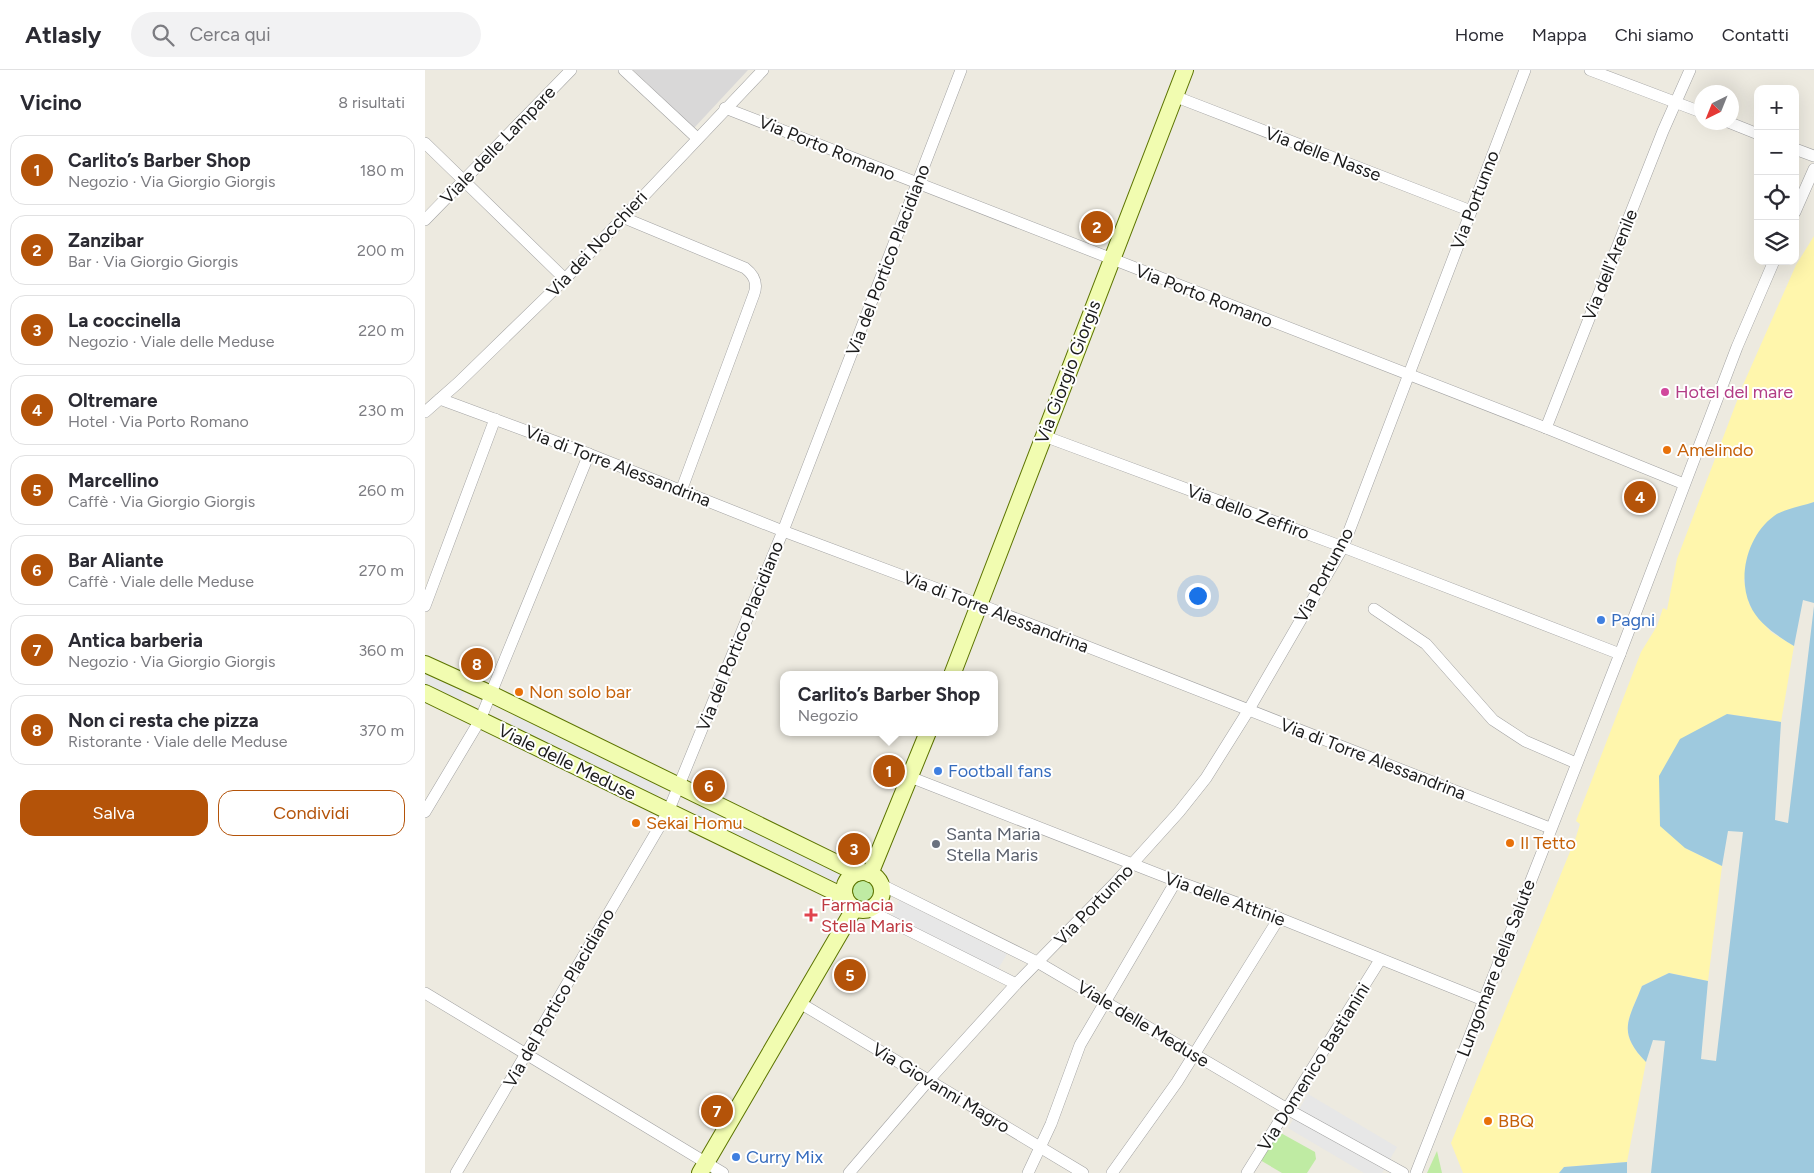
<!DOCTYPE html>
<html lang="it">
<head>
<meta charset="utf-8">
<style>
  :root { --surface:#fff; --page:#f2f2f3; --text:#2b2b33; --muted:#7c7c81; --line:#e1e1e2; --accent:#b45309 }
  body { margin:0; font-family:Figtree,sans-serif; background:var(--page); color:var(--text) }
  .controls { position:absolute; right:15px; top:15px; display:grid; overflow:hidden; border-radius:10px; box-shadow:0 5px 20px #0002 }
  .controls button { width:45px; height:45px; display:grid; place-items:center; padding:0; border:0; border-bottom:1px solid var(--line); background:var(--surface); color:var(--text); font:25px sans-serif }
  .compass { position:absolute; left:1269px; top:15px; width:45px; height:45px; border-radius:50%; background:var(--surface); box-shadow:0 5px 20px #0002; rotate:223deg }
  .you { position:absolute; left:772px; top:525px; width:18px; height:18px; margin:-12px; border:4px solid #fff; border-radius:50%; background:#1a73e8; box-shadow:0 0 0 8px #1a73e833 }
  .badge { display:grid; place-items:center; width:32px; height:32px; border-radius:50%; background:var(--accent); color:#fff; font-size:16px; font-weight:700 }
  .pin { position:absolute; translate:-50% -50%; border:2px solid #fff; box-shadow:0 1px 5px #0006 }
  .popup { position:absolute; left:355px; top:601px; width:218px; height:65px; box-sizing:border-box; display:grid; place-content:center; border-radius:10px; background:var(--surface); filter:drop-shadow(0 1px 4px #0005); font-size:16px; white-space:nowrap; color:var(--muted) }
  .popup b { font-size:19px; color:var(--text) }
  .popup::after { content:''; position:absolute; left:50%; top:100%; margin-left:-10px; border:10px solid transparent; border-top-color:var(--surface) }
  .list { margin:0; padding:0; list-style:none }
  h2 { display:flex; justify-content:space-between; align-items:center; height:65px; margin:0; padding:0 20px; font-size:21px }
  h2 small { font-size:16px; font-weight:400; color:var(--muted) }
  .list li { display:grid; grid-template-columns:32px 1fr auto; gap:15px; align-items:center; box-sizing:border-box; height:70px; margin:0 10px 10px; padding:0 10px; border:1px solid var(--line); border-radius:15px }
  .list b { display:block; font-size:19px; white-space:nowrap }
  .list p { margin:0; font-size:16px; white-space:nowrap; color:var(--muted) }
  .list em { font-size:16px; font-style:normal; color:var(--muted) }
  .actions { display:flex; gap:10px; padding:15px 20px }
  .actions a { flex:1; padding:11px 0; border:1px solid var(--accent); border-radius:15px; text-align:center; font-size:18px; color:var(--accent) }
  .actions .main { background:var(--accent); color:#fff }
  .icon { flex:none; width:28px; height:28px; fill:none; stroke:currentColor; stroke-width:2; stroke-linecap:round; stroke-linejoin:round }
  .map { position:relative; flex:none; width:1389px; height:1103px; overflow:hidden }
  header { display:flex; align-items:center; gap:30px; box-sizing:border-box; height:70px; padding:0 25px; background:var(--surface); border-bottom:1px solid var(--line) }
  header strong { font-size:24px }
  nav { display:flex; gap:28px; margin-inline-start:auto; font-size:18px }
  .search { width:350px; height:45px; background:var(--page); display:flex; align-items:center; gap:12px; box-sizing:border-box; padding:0 18px; border-radius:28px; color:var(--muted); font-size:19px }
  main { display:flex }
  aside { flex:1; background:var(--surface) }
  .map>svg:first-child { display:block }
  .residential { fill:#d9d8d8 }
  .grass { fill:#bfeba3 }
  .sand { fill:#fff6ac }
  .parking { fill:#e7e7e7 }
  .water { fill:#9ec9de }
  .lines { fill:none; stroke-linecap:round; stroke-linejoin:round }
  .street-casing { stroke:#a2a2a2; stroke-width:12 }
  .secondary-casing { stroke:#5c7400; stroke-width:18 }
  .street { stroke:#fff; stroke-width:11 }
  .secondary { stroke:#f1fcb0; stroke-width:16 }
  .hotel-dot { fill:#d1479c; stroke:#fff; stroke-width:2 }
  .food-dot { fill:#e8710a; stroke:#fff; stroke-width:2 }
  .shop-dot { fill:#3f7fe0; stroke:#fff; stroke-width:2 }
  .worship-dot { fill:#6b7280; stroke:#fff; stroke-width:2 }
  .health-dot { fill:#e0444e; stroke:#fff; stroke-width:2 }
  .labels { text-anchor:middle; stroke-width:4; stroke-linejoin:round; paint-order:stroke }
  .street-label { font-size:18px; fill:#1b1b1b; stroke:#fff }
  .hotel-label { font-size:18px; fill:#b23c85; stroke:#fff; text-anchor:start }
  .food-label { font-size:18px; fill:#c56008; stroke:#fff; text-anchor:start }
  .shop-label { font-size:18px; fill:#366cbe; stroke:#fff; text-anchor:start }
  .worship-label { font-size:18px; fill:#5b616d; stroke:#fff; text-anchor:start }
  .health-label { font-size:18px; fill:#be3a42; stroke:#fff; text-anchor:start }
</style>
</head>
<body>
<header>
<strong>Atlasly</strong>
<div class="search"><svg class="icon" aria-label="search" viewBox="0 0 24 24"><circle cx="10" cy="10" r="6"/><path d="M15 15l6 6"/></svg>Cerca qui</div>
<nav><a>Home</a><a>Mappa</a><a>Chi siamo</a><a>Contatti</a></nav>
</header>
<main>
<aside>
<h2>Vicino<small>8 risultati</small></h2>
<ul class="list">
<li><span class="badge">1</span><div><b>Carlito’s Barber Shop</b><p>Negozio · Via Giorgio Giorgis</p></div><em>180 m</em></li>
<li><span class="badge">2</span><div><b>Zanzibar</b><p>Bar · Via Giorgio Giorgis</p></div><em>200 m</em></li>
<li><span class="badge">3</span><div><b>La coccinella</b><p>Negozio · Viale delle Meduse</p></div><em>220 m</em></li>
<li><span class="badge">4</span><div><b>Oltremare</b><p>Hotel · Via Porto Romano</p></div><em>230 m</em></li>
<li><span class="badge">5</span><div><b>Marcellino</b><p>Caffè · Via Giorgio Giorgis</p></div><em>260 m</em></li>
<li><span class="badge">6</span><div><b>Bar Aliante</b><p>Caffè · Viale delle Meduse</p></div><em>270 m</em></li>
<li><span class="badge">7</span><div><b>Antica barberia</b><p>Negozio · Via Giorgio Giorgis</p></div><em>360 m</em></li>
<li><span class="badge">8</span><div><b>Non ci resta che pizza</b><p>Ristorante · Viale delle Meduse</p></div><em>370 m</em></li>
</ul>
<div class="actions"><a class="main">Salva</a><a>Condividi</a></div>
</aside>
<div class="map">
<svg width="1389" height="1103" viewBox="0 0 1389 1103">
  <rect width="100%" height="100%" fill="#edeae0"/>
  <path class="residential" d="M 208,0 L 323,0 L 269,58 Z"/>
  <g class="grass">
    <circle cx="438" cy="822" r="12"/>
    <path d="M 854,1062 L 890,1082 L 891,1089 L 882,1103 L 857,1103 L 835,1090 Z"/>
    <path d="M 1012,1081 L 1017,1103 L 1002,1103 Z"/>
  </g>
  <path class="sand" d="M 1389,166 L 1389,432 L 1350,446 L 1319,510 L 1325,536 L 1346,562 L 1369,576 L 1356,652 L 1302,644 L 1260,778 L 1297,796 L 1283,911 L 1244,903 L 1217,916 C 1203,951 1192,962 1221,992 L 1202,1092 L 1139,1097 L 1134,1103 L 1038,1103 L 1026,1073 L 1151,767 L 1155,754 L 1151,751 L 1216,582 L 1232,556 L 1238,538 L 1242,540 L 1252,489 L 1318,315 L 1371,195 Z"/>
  <g class="parking">
    <path d="M 0,601 L 40,620 L 34,632 L 0,616 Z"/>
    <path d="M 90,645 L 237,717 L 229,732 L 83,659 Z"/>
    <path d="M 276,735 L 416,803 L 411,816 L 268,749 Z"/>
    <path d="M 474,830 L 582,884 L 573,899 L 467,846 Z"/>
    <path d="M 883,1024 L 972,1077 L 957,1103 L 939,1103 L 863,1058 Z"/>
  </g>
  <g class="water">
    <path d="M 1389,432 L 1389,533 L 1378,530 L 1369,576 C 1353,566 1333,554 1325,535 C 1312,506 1323,465 1349,446 C 1359,439 1377,436 1389,432 Z"/>
    <path d="M 1389,536 L 1389,1103 L 1226,1103 L 1240,971 L 1228,970 L 1221,992 C 1192,962 1203,951 1217,916 L 1244,903 L 1283,911 L 1276,989 L 1291,991 L 1318,762 L 1303,761 L 1297,796 L 1260,778 L 1235,756 L 1234,706 L 1255,669 L 1302,644 L 1356,652 L 1350,750 L 1363,753 Z"/>
    <path d="M 1202,1092 L 1202,1103 L 1134,1103 L 1139,1097 Z"/>
  </g>
  <g class="lines">
    <defs>
      <g id="street">
        <path d="M 199,0 L 272,68"/>
        <path d="M 1165,0 L 1276,42"/>
        <path d="M 749,26 L 1046,141"/>
        <path d="M 300,38 L 1121,358 L 1259,414"/>
        <path d="M 1303,52 L 1333,64"/>
        <path d="M 0,73 L 140,209"/>
        <path d="M 1370,79 L 1389,86"/>
        <path d="M 1370,142 L 1389,99"/>
        <path d="M 197,147 L 320,198 C 329,205 333,213 329,224 L 256,421"/>
        <path d="M 0,150 L 146,0"/>
        <path d="M 15,329 L 164,384 L 358,461 L 561,537 L 1125,758"/>
        <path d="M 0,342 L 33,313 L 140,209 L 338,0"/>
        <path d="M 1121,358 L 1238,61 L 1265,0"/>
        <path d="M 619,366 L 918,477 L 1195,584"/>
        <path d="M 0,536 L 70,349"/>
        <path d="M 949,539 L 1001,574 L 1068,650 L 1100,671 L 1151,693"/>
        <path d="M 485,707 L 751,811 L 854,848 L 1058,930"/>
        <path d="M 0,742 L 55,650 L 164,384"/>
        <path d="M 455,814 L 614,893 L 864,1040 L 978,1103"/>
        <path d="M 443,840 L 591,914"/>
        <path d="M 0,923 L 298,1103"/>
        <path d="M 375,933 L 658,1103"/>
        <path d="M 31,1103 L 243,742 L 358,461 L 536,0"/>
        <path d="M 424,1103 L 503,1011 L 591,914 L 690,813 L 754,742 L 781,708 L 823,641 L 918,477 L 1100,0"/>
        <path d="M 603,1103 L 626,1054 L 655,975 L 751,811"/>
        <path d="M 687,1103 L 752,1012 L 854,848"/>
        <path d="M 822,1103 L 955,890"/>
        <path d="M 991,1103 L 1195,584 L 1312,277 L 1349,191"/>
      </g>
      <g id="secondary">
        <path d="M 0,594 L 66,624 L 432,803"/>
        <path d="M 527,605 L 760,0"/>
        <path d="M 0,623 L 420,827"/>
        <circle cx="438" cy="821" r="19"/>
        <path d="M 445,804 L 503,662"/>
        <path d="M 275,1103 L 429,839"/>
      </g>
    </defs>
    <use href="#street" class="street-casing"/>
    <use href="#secondary" class="secondary-casing"/>
    <use href="#street" class="street"/>
    <use href="#secondary" class="secondary"/>
  </g>
  <circle class="hotel-dot" cx="1240" cy="322" r="5"/>
  <g class="food-dot">
    <circle cx="1242" cy="380" r="5"/>
    <circle cx="94" cy="622" r="5"/>
    <circle cx="211" cy="753" r="5"/>
    <circle cx="1085" cy="773" r="5"/>
    <circle cx="1063" cy="1051" r="5"/>
  </g>
  <g class="shop-dot">
    <circle cx="1176" cy="550" r="5"/>
    <circle cx="513" cy="701" r="5"/>
    <circle cx="311" cy="1087" r="5"/>
  </g>
  <circle class="worship-dot" cx="511" cy="774" r="5"/>
  <path class="health-dot" d="M383.5 837.5h5v5h5v5h-5v5h-5v-5h-5v-5h5z"/>
  <g class="labels">
    <g class="street-label">
      <text transform="translate(73 75) rotate(-46)" y="6">Viale delle Lampare</text>
      <text transform="translate(402 78) rotate(22)" y="6">Via Porto Romano</text>
      <text transform="translate(898 84) rotate(21)" y="6">Via delle Nasse</text>
      <text transform="translate(1050 130) rotate(-69)" y="6">Via Portunno</text>
      <text transform="translate(172 174) rotate(-47)" y="6">Via dei Nocchieri</text>
      <text transform="translate(463 190) rotate(-69)" y="6">Via del Portico Placidiano</text>
      <text transform="translate(1185 195) rotate(-68)" y="6">Via dell'Arenile</text>
      <text transform="translate(779 226) rotate(21)" y="6">Via Porto Romano</text>
      <text transform="translate(643 302) rotate(-69)" y="6">Via Giorgio Giorgis</text>
      <text transform="translate(193 396) rotate(21)" y="6">Via di Torre Alessandrina</text>
      <text transform="translate(823 442) rotate(20)" y="6">Via dello Zeffiro</text>
      <text transform="translate(899 505) rotate(-62)" y="6">Via Portunno</text>
      <text transform="translate(571 542) rotate(21)" y="6">Via di Torre Alessandrina</text>
      <text transform="translate(315 566) rotate(-68)" y="6">Via del Portico Placidiano</text>
      <text transform="translate(948 689) rotate(21)" y="6">Via di Torre Alessandrina</text>
      <text transform="translate(142 692) rotate(26)" y="6">Viale delle Meduse</text>
      <text transform="translate(800 829) rotate(20)" y="6">Via delle Attinie</text>
      <text transform="translate(669 835) rotate(-46)" y="6">Via Portunno</text>
      <text transform="translate(1071 898) rotate(-69)" y="6">Lungomare della Salute</text>
      <text transform="translate(134 928) rotate(-60)" y="6">Via del Portico Placidiano</text>
      <text transform="translate(718 954) rotate(31)" y="6">Viale delle Meduse</text>
      <text transform="translate(889 997) rotate(-58)" y="6">Via Domenico Bastianini</text>
      <text transform="translate(516 1018) rotate(31)" y="6">Via Giovanni Magro</text>
    </g>
    <g class="hotel-label">
      <text x="1250" y="328">Hotel del mare</text>
    </g>
    <g class="food-label">
      <text x="1252" y="386">Amelindo</text>
      <text x="104" y="628">Non solo bar</text>
      <text x="221" y="759">Sekai Homu</text>
      <text x="1095" y="779">Il Tetto</text>
      <text x="1073" y="1057">BBQ</text>
    </g>
    <g class="shop-label">
      <text x="1186" y="556">Pagni</text>
      <text x="523" y="707">Football fans</text>
      <text x="321" y="1093">Curry Mix</text>
    </g>
    <g class="worship-label">
      <text x="521" y="770">Santa Maria<tspan x="521" dy="21">Stella Maris</tspan></text>
    </g>
    <g class="health-label">
      <text x="396" y="841">Farmacia<tspan x="396" dy="21">Stella Maris</tspan></text>
    </g>
  </g>
</svg>
<div class="controls">
<button>+</button>
<button>−</button>
<button><svg class="icon" aria-label="locate" viewBox="0 0 24 24"><circle cx="12" cy="12" r="6"/><path d="M12 2v4M12 18v4M2 12h4M18 12h4"/></svg></button>
<button><svg class="icon" aria-label="layers" viewBox="0 0 24 24"><path d="M12 4l9 5-9 5-9-5zM3 14l9 5 9-5"/></svg></button>
</div>
<svg class="compass" viewBox="-18 -18 36 36"><path d="M0-13l5 13h-10z" fill="#e53935"/><path d="M0 13l5-13h-10z" fill="#7c7c81"/></svg>
<div class="you"></div>
<div class="pin badge" style="left:464px;top:701px">1</div>
<div class="popup"><b>Carlito’s Barber Shop</b>Negozio</div>
<div class="pin badge" style="left:672px;top:157px">2</div>
<div class="pin badge" style="left:429px;top:779px">3</div>
<div class="pin badge" style="left:1215px;top:427px">4</div>
<div class="pin badge" style="left:425px;top:905px">5</div>
<div class="pin badge" style="left:284px;top:716px">6</div>
<div class="pin badge" style="left:292px;top:1041px">7</div>
<div class="pin badge" style="left:52px;top:594px">8</div>
</div>
</main>
</body>
</html>
